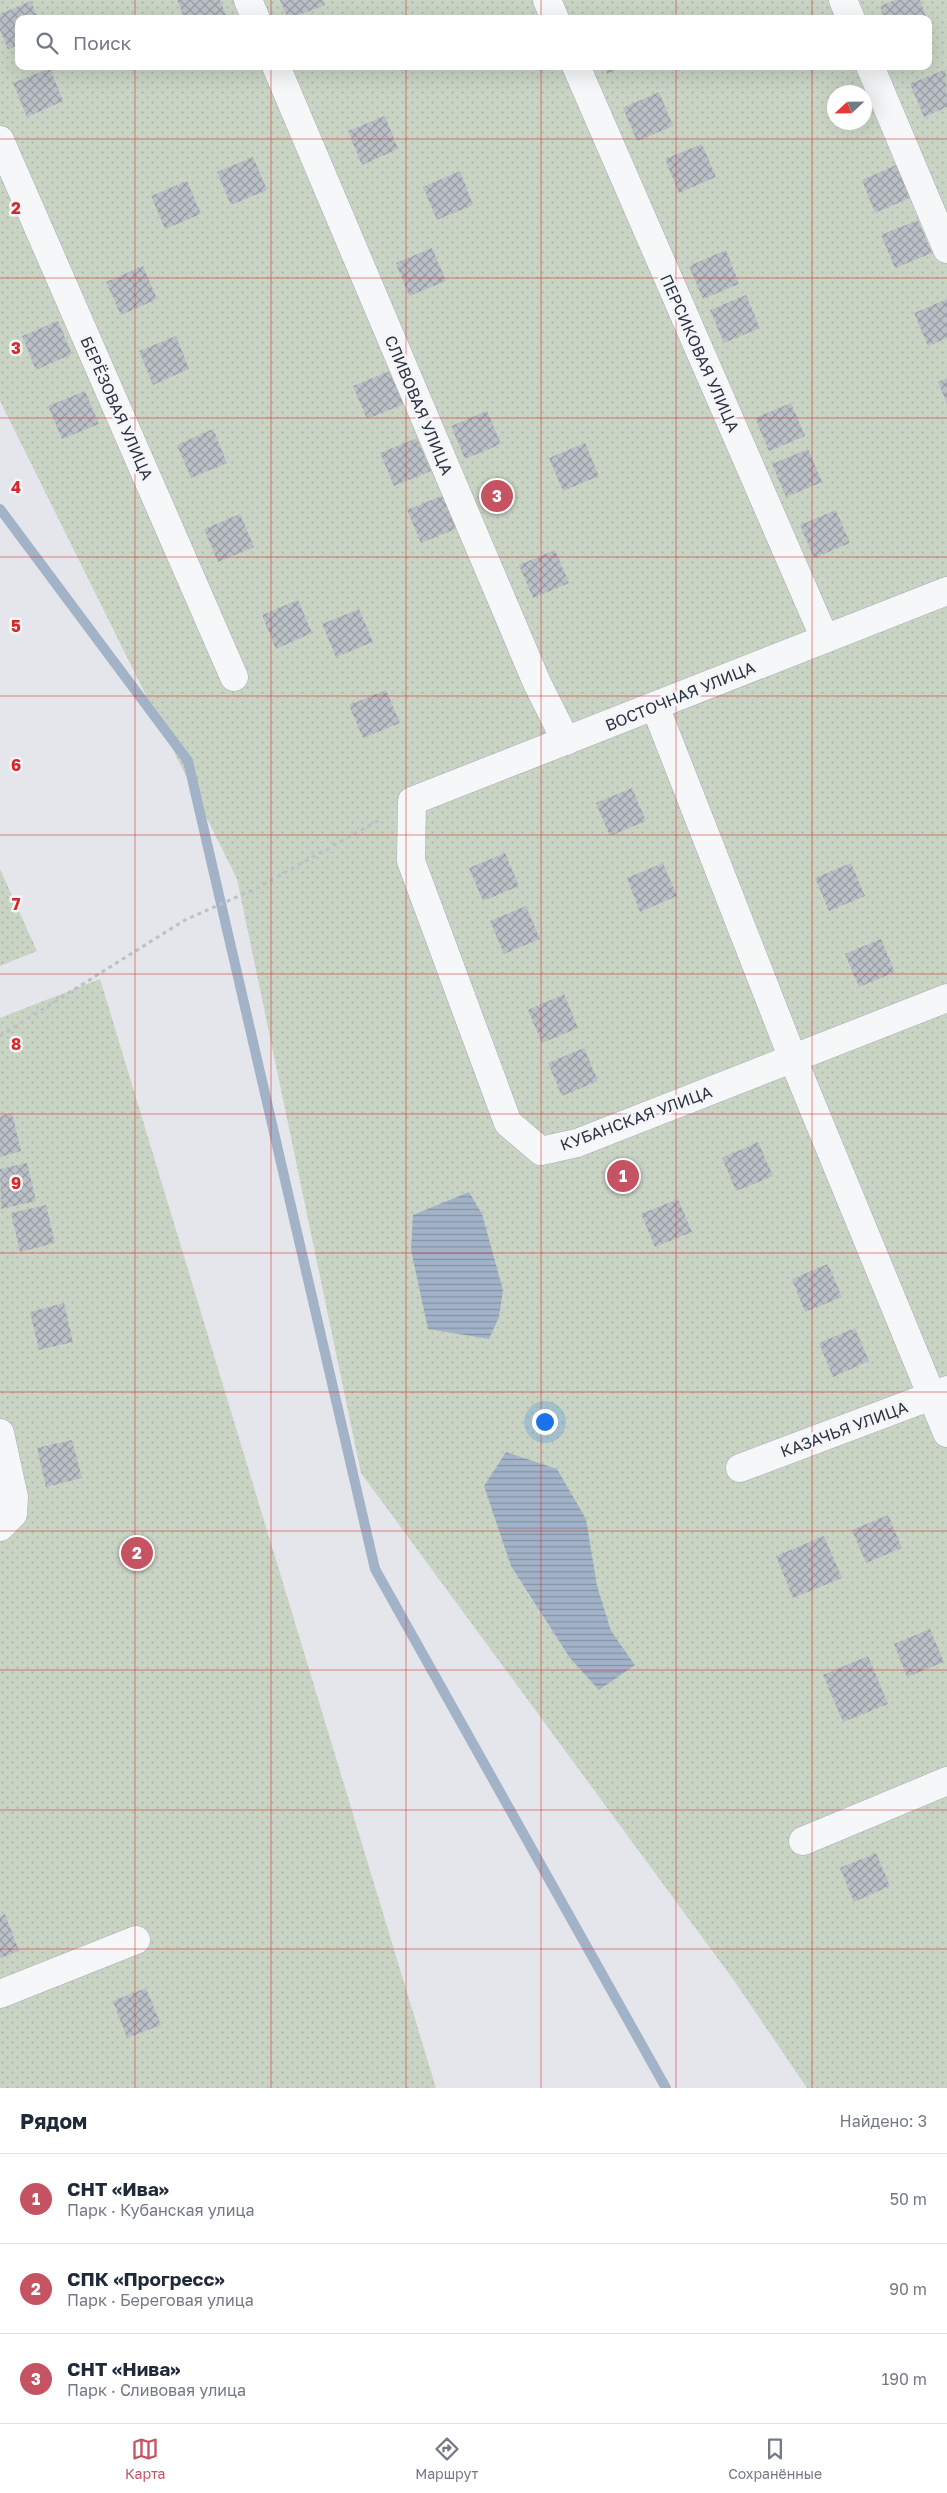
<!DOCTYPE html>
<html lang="ru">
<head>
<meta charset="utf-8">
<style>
  :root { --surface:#fff; --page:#f6f6f7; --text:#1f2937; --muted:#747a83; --line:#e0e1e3; --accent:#c65362 }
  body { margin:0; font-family:"Golos Text",sans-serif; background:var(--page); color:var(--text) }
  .compass { position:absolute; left:827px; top:85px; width:45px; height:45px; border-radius:50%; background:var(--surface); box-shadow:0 5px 20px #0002; rotate:248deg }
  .you { position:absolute; left:544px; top:1421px; width:18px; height:18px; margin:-12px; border:4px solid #fff; border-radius:50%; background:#1a73e8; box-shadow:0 0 0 8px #1a73e833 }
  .badge { display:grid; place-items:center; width:32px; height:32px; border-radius:50%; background:var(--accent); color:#fff; font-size:16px; font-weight:700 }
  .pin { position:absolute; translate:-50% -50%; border:2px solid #fff; box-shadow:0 1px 5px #0006 }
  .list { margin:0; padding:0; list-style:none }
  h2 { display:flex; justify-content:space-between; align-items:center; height:65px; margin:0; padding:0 20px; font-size:21px }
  h2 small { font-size:16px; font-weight:400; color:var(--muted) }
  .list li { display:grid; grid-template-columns:32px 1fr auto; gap:15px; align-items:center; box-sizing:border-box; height:90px; padding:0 20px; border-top:1px solid var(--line) }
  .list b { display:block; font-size:19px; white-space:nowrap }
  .list p { margin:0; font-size:16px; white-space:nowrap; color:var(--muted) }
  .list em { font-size:16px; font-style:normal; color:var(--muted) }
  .icon { flex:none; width:28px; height:28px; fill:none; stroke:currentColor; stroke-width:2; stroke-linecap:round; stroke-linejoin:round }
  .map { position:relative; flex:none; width:947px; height:2088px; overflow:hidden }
  .search { position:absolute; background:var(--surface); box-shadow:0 5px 20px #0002; left:15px; right:15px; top:15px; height:55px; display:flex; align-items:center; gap:12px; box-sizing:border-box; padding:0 18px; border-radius:10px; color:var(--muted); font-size:19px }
  .sheet { height:335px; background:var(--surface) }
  nav { display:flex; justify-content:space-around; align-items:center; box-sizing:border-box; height:70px; border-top:1px solid var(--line); background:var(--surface); font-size:14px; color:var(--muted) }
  nav a { display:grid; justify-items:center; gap:2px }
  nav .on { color:var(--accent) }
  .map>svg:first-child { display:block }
  .park { fill:url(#park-dots); fill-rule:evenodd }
  .water { fill:url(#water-rules) }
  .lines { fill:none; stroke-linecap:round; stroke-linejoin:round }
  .stream { stroke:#a2b3c8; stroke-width:10 }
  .building { fill:url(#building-cross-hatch) }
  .minor-casing { stroke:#a9adb5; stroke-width:29 }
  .path { stroke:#bdc0c6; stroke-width:3; stroke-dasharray:4 4; stroke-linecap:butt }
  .minor { stroke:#f6f7f9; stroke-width:28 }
  .grid { fill:none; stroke:#d62828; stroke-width:1; stroke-opacity:0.55 }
  .labels { text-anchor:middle; stroke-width:5; stroke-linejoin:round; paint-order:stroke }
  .street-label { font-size:16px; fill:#2c3442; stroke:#f3f5f8 }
  .grid-label { font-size:16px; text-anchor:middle; font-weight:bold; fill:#d62828; stroke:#f3f5f8; stroke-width:5; stroke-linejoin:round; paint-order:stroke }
</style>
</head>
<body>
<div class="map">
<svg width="947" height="2088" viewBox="0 0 947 2088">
  <defs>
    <pattern id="park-dots" width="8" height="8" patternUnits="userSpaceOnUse" patternTransform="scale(1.25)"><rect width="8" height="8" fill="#c9d4c5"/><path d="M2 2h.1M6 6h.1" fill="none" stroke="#adb7aa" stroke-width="1.8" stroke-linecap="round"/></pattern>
    <pattern id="water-rules" width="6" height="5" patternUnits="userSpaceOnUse" patternTransform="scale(1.25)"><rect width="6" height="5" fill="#a2b3c8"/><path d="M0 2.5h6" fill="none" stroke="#8492a4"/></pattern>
    <pattern id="building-cross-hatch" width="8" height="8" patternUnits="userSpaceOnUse" patternTransform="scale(1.25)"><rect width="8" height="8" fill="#bbc0c7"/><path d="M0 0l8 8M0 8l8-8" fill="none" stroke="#989da3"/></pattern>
  </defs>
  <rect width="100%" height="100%" fill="#e4e6eb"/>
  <g class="park">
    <path d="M 0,0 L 947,0 L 947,2088 L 807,2088 L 735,1982 L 361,1473 L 237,879 L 0,401 ZM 19,19 L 928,19 L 928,66 L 19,66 ZM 834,92 L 864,92 L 864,122 L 834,122 Z"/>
    <path d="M 0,869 L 37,951 L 0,966 Z"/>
    <path d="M 100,979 L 436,2088 L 0,2088 L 0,1018 Z"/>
  </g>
  <g class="water">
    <path d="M 469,1192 L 482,1214 L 503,1290 L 499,1317 L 489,1339 L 428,1329 L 411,1250 L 413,1215 Z"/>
    <path d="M 506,1452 L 557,1469 L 586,1519 L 597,1586 L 611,1631 L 635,1665 L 599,1690 L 570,1658 L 511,1566 L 484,1486 Z"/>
  </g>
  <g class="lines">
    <path class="stream" d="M 0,509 L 188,761 L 375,1569 L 666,2088"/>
  </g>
  <g class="building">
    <path d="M 177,0 L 220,0 L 226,15 L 217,19 L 185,19 Z"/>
    <path d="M 280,0 L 323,0 L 325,5 L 288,19 Z"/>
    <path d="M 895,0 L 920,0 L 927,19 L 885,19 L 880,6 Z"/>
    <path d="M 31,1 L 38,19 L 19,19 L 19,45 L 8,49 L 0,30 L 0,14 Z"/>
    <path d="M 604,66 L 625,66 L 607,74 Z"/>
    <path d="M 50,68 L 63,101 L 27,117 L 13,83 Z"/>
    <path d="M 946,69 L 947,107 L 924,117 L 910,84 Z"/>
    <path d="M 659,92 L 673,126 L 637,141 L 623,108 Z"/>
    <path d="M 385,116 L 398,149 L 362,165 L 348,131 Z"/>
    <path d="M 702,144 L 716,177 L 679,193 L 665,159 Z"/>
    <path d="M 253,157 L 267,190 L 231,205 L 217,172 Z"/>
    <path d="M 898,164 L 912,197 L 875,213 L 862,180 Z"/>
    <path d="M 460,171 L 473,205 L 437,220 L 423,187 Z"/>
    <path d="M 187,181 L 201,214 L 165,229 L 151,196 Z"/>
    <path d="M 918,220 L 932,253 L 895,268 L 881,235 Z"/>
    <path d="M 432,248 L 446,281 L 409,296 L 396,263 Z"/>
    <path d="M 726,250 L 739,284 L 703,299 L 689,266 Z"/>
    <path d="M 143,266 L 157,299 L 121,315 L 106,282 Z"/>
    <path d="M 746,295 L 760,328 L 724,343 L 710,310 Z"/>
    <path d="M 947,299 L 947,338 L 928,346 L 914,313 Z"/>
    <path d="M 58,321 L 72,354 L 36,370 L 22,336 Z"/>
    <path d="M 176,336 L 189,369 L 153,385 L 139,351 Z"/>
    <path d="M 390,371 L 404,404 L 367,419 L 353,386 Z"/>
    <path d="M 947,378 L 947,404 L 938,382 Z"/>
    <path d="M 85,391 L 99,424 L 62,439 L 48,406 Z"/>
    <path d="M 791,403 L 805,436 L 769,451 L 755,418 Z"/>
    <path d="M 487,411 L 501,444 L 465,459 L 451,426 Z"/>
    <path d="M 213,429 L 227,463 L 191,478 L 177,445 Z"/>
    <path d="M 417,438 L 431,471 L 394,486 L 380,453 Z"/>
    <path d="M 585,443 L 599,476 L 563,491 L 549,458 Z"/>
    <path d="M 808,449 L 822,482 L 786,497 L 772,464 Z"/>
    <path d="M 444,495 L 458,528 L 421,543 L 407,510 Z"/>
    <path d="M 836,510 L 850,543 L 814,558 L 800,525 Z"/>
    <path d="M 240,514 L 254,547 L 218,562 L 204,529 Z"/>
    <path d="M 555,550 L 569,583 L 533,598 L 519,565 Z"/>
    <path d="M 298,600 L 312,633 L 276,649 L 262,615 Z"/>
    <path d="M 359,609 L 373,642 L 336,657 L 322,624 Z"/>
    <path d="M 386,690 L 400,723 L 363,738 L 349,705 Z"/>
    <path d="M 632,788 L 646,821 L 610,836 L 596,803 Z"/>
    <path d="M 505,853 L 519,886 L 483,901 L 469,868 Z"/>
    <path d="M 663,863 L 677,896 L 640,912 L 627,878 Z"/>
    <path d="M 851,863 L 865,896 L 829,911 L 815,878 Z"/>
    <path d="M 526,906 L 540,939 L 504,954 L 490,921 Z"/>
    <path d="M 881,939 L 895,972 L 859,987 L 845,954 Z"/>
    <path d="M 564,994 L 578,1028 L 542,1043 L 528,1010 Z"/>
    <path d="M 584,1048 L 598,1081 L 562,1096 L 548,1063 Z"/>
    <path d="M 12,1113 L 21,1151 L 0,1157 L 0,1116 Z"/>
    <path d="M 758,1142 L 773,1176 L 736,1191 L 722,1158 Z"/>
    <path d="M 27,1163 L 36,1201 L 1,1209 L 0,1169 Z"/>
    <path d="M 678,1199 L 692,1232 L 655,1247 L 641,1214 Z"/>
    <path d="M 46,1205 L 55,1243 L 20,1252 L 11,1213 Z"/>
    <path d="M 828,1264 L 842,1297 L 805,1312 L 792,1279 Z"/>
    <path d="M 64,1303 L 73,1342 L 39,1350 L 30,1312 Z"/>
    <path d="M 855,1328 L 869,1361 L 833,1377 L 819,1343 Z"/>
    <path d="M 72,1440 L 82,1478 L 46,1487 L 37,1448 Z"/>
    <path d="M 888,1515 L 902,1548 L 866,1563 L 852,1530 Z"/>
    <path d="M 824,1536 L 842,1578 L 793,1598 L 776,1556 Z"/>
    <path d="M 930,1629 L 944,1662 L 907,1677 L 894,1644 Z"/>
    <path d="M 868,1656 L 888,1704 L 843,1722 L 823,1675 Z"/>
    <path d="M 876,1853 L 890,1886 L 854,1902 L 840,1868 Z"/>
    <path d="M 5,1914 L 19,1951 L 0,1958 L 0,1916 Z"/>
    <path d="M 146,1988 L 161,2025 L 127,2038 L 113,2001 Z"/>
  </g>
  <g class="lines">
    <defs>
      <g id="minor">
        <path d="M 248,0 L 256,19"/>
        <path d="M 547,0 L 555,19"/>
        <path d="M 843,0 L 851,19"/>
        <path d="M 276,66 L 537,683 L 566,741"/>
        <path d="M 576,66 L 825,639"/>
        <path d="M 870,66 L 947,249"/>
        <path d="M 0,140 L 234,677"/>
        <path d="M 947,591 L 412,801 L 411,861 L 508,1123 L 541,1151 L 577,1143 L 947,998"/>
        <path d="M 655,706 L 793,1059 L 947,1433"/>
        <path d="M 0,1433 L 14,1497 L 13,1514 L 0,1527"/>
        <path d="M 740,1468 L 947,1390"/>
        <path d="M 803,1841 L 947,1781"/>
        <path d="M 0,1994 L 136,1940"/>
      </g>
    </defs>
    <use href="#minor" class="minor-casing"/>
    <path class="path" d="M 0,1036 L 185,920 L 257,888 L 381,819"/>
    <use href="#minor" class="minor"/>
  </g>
  <path class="grid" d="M 135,0 L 135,19M 271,0 L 271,19M 406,0 L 406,19M 541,0 L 541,19M 676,0 L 676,19M 812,0 L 812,19M 135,66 L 135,2088M 271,66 L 271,2088M 406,66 L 406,2088M 541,66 L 541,2088M 676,66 L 676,2088M 812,66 L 812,2088M 0,139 L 947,139M 0,278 L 947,278M 0,418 L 947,418M 0,557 L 947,557M 0,696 L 947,696M 0,835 L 947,835M 0,974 L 947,974M 0,1114 L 947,1114M 0,1253 L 947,1253M 0,1392 L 947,1392M 0,1531 L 947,1531M 0,1670 L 947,1670M 0,1810 L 947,1810M 0,1949 L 947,1949"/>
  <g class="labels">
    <g class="street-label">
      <text transform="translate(700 353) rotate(66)" y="6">ПЕРСИКОВАЯ УЛИЦА</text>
      <text transform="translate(419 405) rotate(67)" y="6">СЛИВОВАЯ УЛИЦА</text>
      <text transform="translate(117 408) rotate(66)" y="6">БЕРЁЗОВАЯ УЛИЦА</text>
      <text transform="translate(680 696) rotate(-22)" y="6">ВОСТОЧНАЯ УЛИЦА</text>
      <text transform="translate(636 1118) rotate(-20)" y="6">КУБАНСКАЯ УЛИЦА</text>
      <text transform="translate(844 1429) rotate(-20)" y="6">КАЗАЧЬЯ УЛИЦА</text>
    </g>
  </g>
  <g class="grid-label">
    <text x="16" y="214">2</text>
    <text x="16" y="354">3</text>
    <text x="16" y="493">4</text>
    <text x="16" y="632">5</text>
    <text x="16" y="771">6</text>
    <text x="16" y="910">7</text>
    <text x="16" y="1050">8</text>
    <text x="16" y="1189">9</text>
  </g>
</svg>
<svg class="compass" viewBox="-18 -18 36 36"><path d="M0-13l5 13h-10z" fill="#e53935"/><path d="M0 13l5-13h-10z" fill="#747a83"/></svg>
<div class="you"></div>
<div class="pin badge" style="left:623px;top:1176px">1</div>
<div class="pin badge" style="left:137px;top:1553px">2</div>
<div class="pin badge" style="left:497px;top:496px">3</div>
<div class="search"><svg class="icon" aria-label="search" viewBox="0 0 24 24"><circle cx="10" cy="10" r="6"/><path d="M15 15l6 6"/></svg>Поиск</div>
</div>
<section class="sheet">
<h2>Рядом<small>Найдено: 3</small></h2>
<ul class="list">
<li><span class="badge">1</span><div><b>СНТ «Ива»</b><p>Парк · Кубанская улица</p></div><em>50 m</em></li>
<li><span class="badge">2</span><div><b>СПК «Прогресс»</b><p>Парк · Береговая улица</p></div><em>90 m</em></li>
<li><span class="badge">3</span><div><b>СНТ «Нива»</b><p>Парк · Сливовая улица</p></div><em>190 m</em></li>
</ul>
</section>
<nav>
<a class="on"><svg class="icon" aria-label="map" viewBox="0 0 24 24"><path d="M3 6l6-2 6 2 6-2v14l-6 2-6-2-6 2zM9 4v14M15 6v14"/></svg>Карта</a>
<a><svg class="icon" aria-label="directions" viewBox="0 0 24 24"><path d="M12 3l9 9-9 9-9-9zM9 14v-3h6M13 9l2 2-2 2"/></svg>Маршрут</a>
<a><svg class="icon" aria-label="saved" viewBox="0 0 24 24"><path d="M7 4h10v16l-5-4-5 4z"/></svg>Сохранённые</a>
</nav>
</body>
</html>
